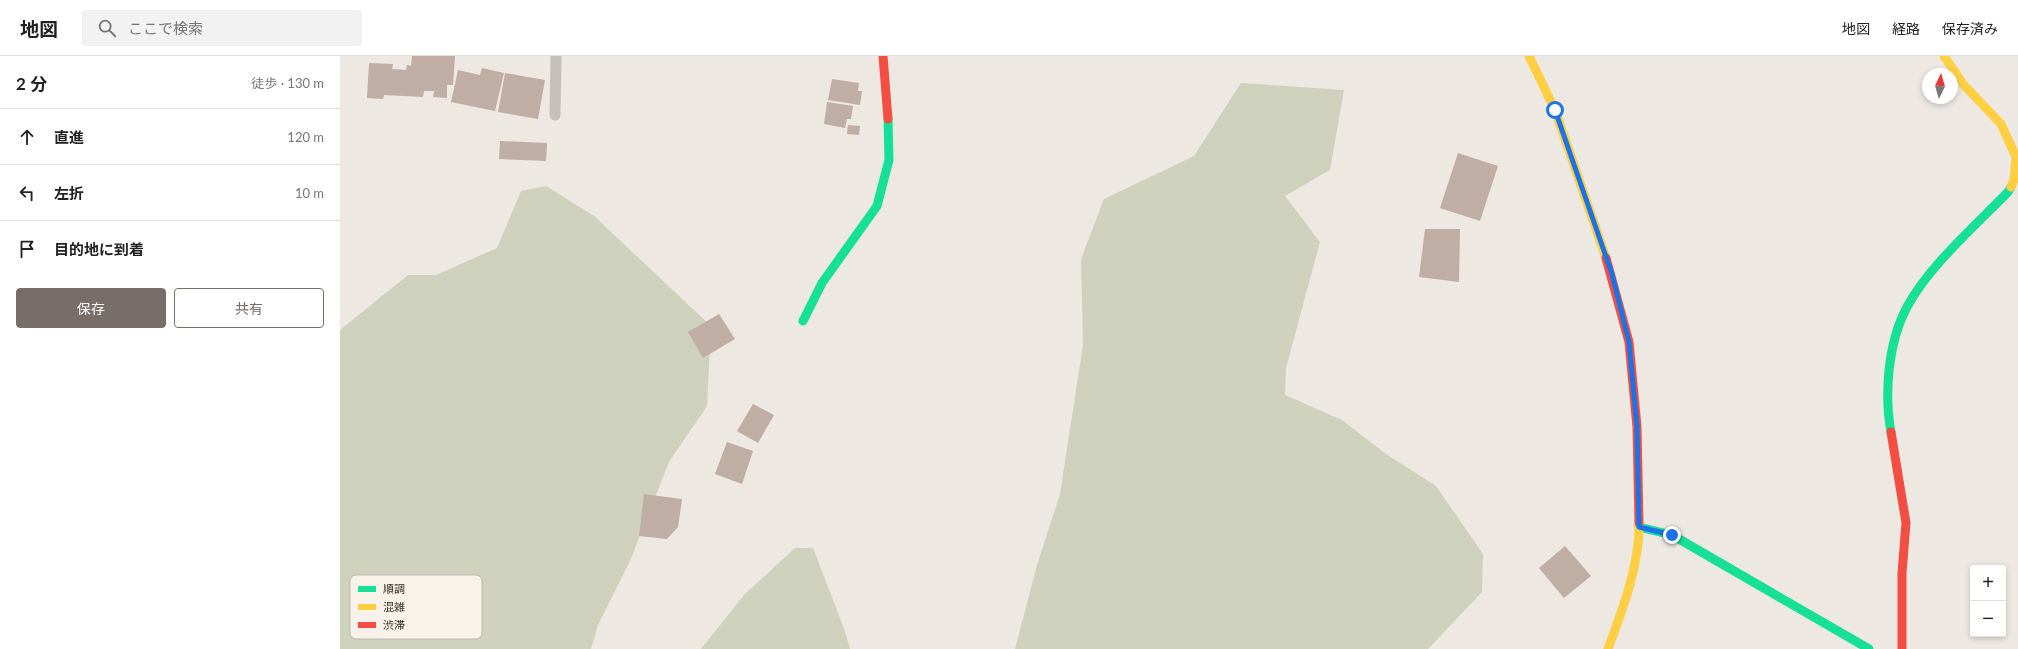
<!DOCTYPE html>
<html lang="ja">
<head>
<meta charset="utf-8">
<style>
  :root { --surface:#fff; --page:#f2f2f2; --text:#222; --muted:#767676; --line:#e0e0e0; --accent:#776e6a }
  body { margin:0; font-family:Lato,"Noto Sans JP",sans-serif; background:var(--page); color:var(--text) }
  .controls { position:absolute; right:12px; bottom:12px; display:grid; overflow:hidden; border-radius:4px; box-shadow:0 2px 6px #0003 }
  .controls button { width:36px; height:36px; display:grid; place-items:center; padding:0; border:0; border-bottom:1px solid var(--line); background:var(--surface); color:var(--text); font:20px sans-serif }
  .compass { position:absolute; left:1582px; top:12px; width:36px; height:36px; border-radius:50%; background:var(--surface); box-shadow:0 2px 6px #0003; rotate:5deg }
  .stop { position:absolute; width:12px; height:12px; margin:-9px; border:3px solid #1a73e8; border-radius:50%; background:#fff }
  .stop.end { background:#1a73e8; border-color:#fff; box-shadow:0 1px 4px #0008 }
  .list { margin:0; padding:0; list-style:none }
  h2 { display:flex; justify-content:space-between; align-items:center; height:52px; margin:0; padding:0 16px; font-size:17px }
  h2 small { font-size:13px; font-weight:400; color:var(--muted) }
  .list li { display:grid; grid-template-columns:26px 1fr auto; gap:12px; align-items:center; box-sizing:border-box; height:56px; padding:0 16px; border-top:1px solid var(--line) }
  .list b { display:block; font-size:15px; white-space:nowrap }
  .list em { font-size:13px; font-style:normal; color:var(--muted) }
  .actions { display:flex; gap:8px; padding:12px 16px }
  .actions a { flex:1; padding:9px 0; border:1px solid var(--accent); border-radius:4px; text-align:center; font-size:14px; color:var(--accent) }
  .actions .main { background:var(--accent); color:#fff }
  .icon { flex:none; width:22px; height:22px; fill:none; stroke:currentColor; stroke-width:2; stroke-linecap:round; stroke-linejoin:round }
  .map { position:relative; flex:none; width:1678px; height:593px; overflow:hidden }
  header { display:flex; align-items:center; gap:24px; box-sizing:border-box; height:56px; padding:0 20px; background:var(--surface); border-bottom:1px solid var(--line) }
  header strong { font-size:19px }
  nav { display:flex; gap:22px; margin-inline-start:auto; font-size:14px }
  .search { width:280px; height:36px; background:var(--page); display:flex; align-items:center; gap:10px; box-sizing:border-box; padding:0 14px; border-radius:4px; color:var(--muted); font-size:15px }
  main { display:flex }
  aside { flex:1; background:var(--surface) }
  .map>svg:first-child { display:block }
  .green { fill:#ced2bd }
  .building { fill:#c0ada4 }
  .lines { fill:none; stroke-linecap:round; stroke-linejoin:round }
  .lane { stroke:#c6c0bb; stroke-width:11 }
  .fast { stroke:#16e098; stroke-width:9 }
  .slow { stroke:#ffcf43; stroke-width:9 }
  .jam { stroke:#f24e42; stroke-width:9 }
  .route { stroke:#1a73e8; stroke-width:5 }
  .key { fill:#f9f2ea; stroke:#bfb7b0; stroke-width:1 }
  .key-label { font-size:11px; fill:#372d29 }
</style>
</head>
<body>
<header>
<strong>地図</strong>
<div class="search"><svg class="icon" aria-label="search" viewBox="0 0 24 24"><circle cx="10" cy="10" r="6"/><path d="M15 15l6 6"/></svg>ここで検索</div>
<nav><a>地図</a><a>経路</a><a>保存済み</a></nav>
</header>
<main>
<aside>
<h2>2 分<small>徒歩 · 130 m</small></h2>
<ul class="list">
<li><svg class="icon" aria-label="ahead" viewBox="0 0 24 24"><path d="M12 20V5M6 11l6-6 6 6"/></svg><div><b>直進</b></div><em>120 m</em></li>
<li><svg class="icon" aria-label="left" viewBox="0 0 24 24"><path d="M17 20v-9H6M10 6l-5 5 5 5"/></svg><div><b>左折</b></div><em>10 m</em></li>
<li><svg class="icon" aria-label="arrive" viewBox="0 0 24 24"><path d="M6 21V4h12l-3 4 3 4H6"/></svg><div><b>目的地に到着</b></div></li>
</ul>
<div class="actions"><a class="main">保存</a><a>共有</a></div>
</aside>
<div class="map">
<svg width="1678" height="593" viewBox="0 0 1678 593">
  <rect width="100%" height="100%" fill="#ede8e2"/>
  <g class="green">
    <path d="M 901,27 L 1004,34 L 990,114 L 945,140 L 980,186 L 946,312 L 945,339 L 1002,364 L 1046,398 L 1096,430 L 1143,498 L 1142,536 L 1088,593 L 675,593 L 697,509 L 720,438 L 743,289 L 741,203 L 764,143 L 854,100 Z"/>
    <path d="M 206,130 L 254,160 L 371,270 L 367,350 L 329,406 L 290,505 L 258,569 L 251,593 L 0,593 L 0,274 L 68,219 L 96,219 L 157,192 L 181,135 Z"/>
    <path d="M 455,492 L 473,492 L 505,575 L 510,593 L 361,593 L 404,539 Z"/>
  </g>
  <g class="building">
    <path d="M 72,0 L 115,0 L 113,29 L 107,29 L 107,42 L 93,41 L 94,35 L 84,35 L 83,41 L 44,39 L 43,43 L 27,42 L 29,7 L 53,8 L 52,13 L 66,14 L 67,9 L 71,10 Z"/>
    <path d="M 142,12 L 164,17 L 155,55 L 111,46 L 118,14 L 140,19 Z"/>
    <path d="M 165,17 L 205,24 L 198,63 L 158,56 Z"/>
    <path d="M 492,23 L 519,27 L 518,35 L 522,35 L 520,49 L 488,44 Z"/>
    <path d="M 487,46 L 513,50 L 511,63 L 507,63 L 505,72 L 484,68 Z"/>
    <path d="M 508,69 L 520,70 L 519,79 L 507,78 Z"/>
    <path d="M 160,85 L 207,87 L 206,105 L 159,103 Z"/>
    <path d="M 1118,97 L 1158,110 L 1140,165 L 1100,152 Z"/>
    <path d="M 1085,173 L 1120,173 L 1119,226 L 1079,221 Z"/>
    <path d="M 379,258 L 395,283 L 363,302 L 348,276 Z"/>
    <path d="M 413,348 L 434,359 L 418,387 L 397,375 Z"/>
    <path d="M 387,386 L 413,395 L 402,428 L 375,418 Z"/>
    <path d="M 304,438 L 342,443 L 338,471 L 327,483 L 299,480 Z"/>
    <path d="M 1225,490 L 1251,520 L 1224,542 L 1199,512 Z"/>
  </g>
  <g class="lines">
    <path class="lane" d="M 215,59 L 216,0"/>
    <g class="fast">
      <path d="M 463,265 L 482,227 L 537,150 L 549,104 L 548,63"/>
      <path d="M 1551,376 C 1544,338 1548,286 1567,251 C 1589,210 1635,170 1668,136 L 1671,131"/>
      <path d="M 1299,471 L 1332,479 L 1529,593"/>
    </g>
    <g class="slow">
      <path d="M 1189,0 L 1215,54 L 1266,202"/>
      <path d="M 1604,0 L 1623,28 L 1661,68 L 1676,101 L 1674,124 L 1671,131"/>
      <path d="M 1268,593 C 1282,555 1300,508 1299,467"/>
    </g>
    <g class="jam">
      <path d="M 543,0 L 548,63"/>
      <path d="M 1266,202 L 1289,286 L 1297,371 L 1299,467"/>
      <path d="M 1551,376 L 1566,467 L 1562,517 L 1562,593"/>
    </g>
  </g>
  <g class="lines">
    <path class="route" d="M 1215,54 L 1272,218 L 1289,286 L 1297,371 L 1299,471 L 1332,479"/>
  </g>
  <rect x="10" y="519" width="132" height="64" rx="6" class="key"/>
  <rect x="18" y="530" width="18" height="6" fill="#16e098"/>
  <rect x="18" y="548" width="18" height="6" fill="#ffcf43"/>
  <rect x="18" y="566" width="18" height="6" fill="#f24e42"/>
  <g class="key-label">
    <text x="43" y="537">順調</text>
    <text x="43" y="555">混雑</text>
    <text x="43" y="573">渋滞</text>
  </g>
</svg>
<div class="controls">
<button>+</button>
<button>−</button>
</div>
<svg class="compass" viewBox="-18 -18 36 36"><path d="M0-13l5 13h-10z" fill="#e53935"/><path d="M0 13l5-13h-10z" fill="#767676"/></svg>
<div class="stop" style="left:1215px;top:54px"></div>
<div class="stop end" style="left:1332px;top:479px"></div>
</div>
</main>
</body>
</html>
